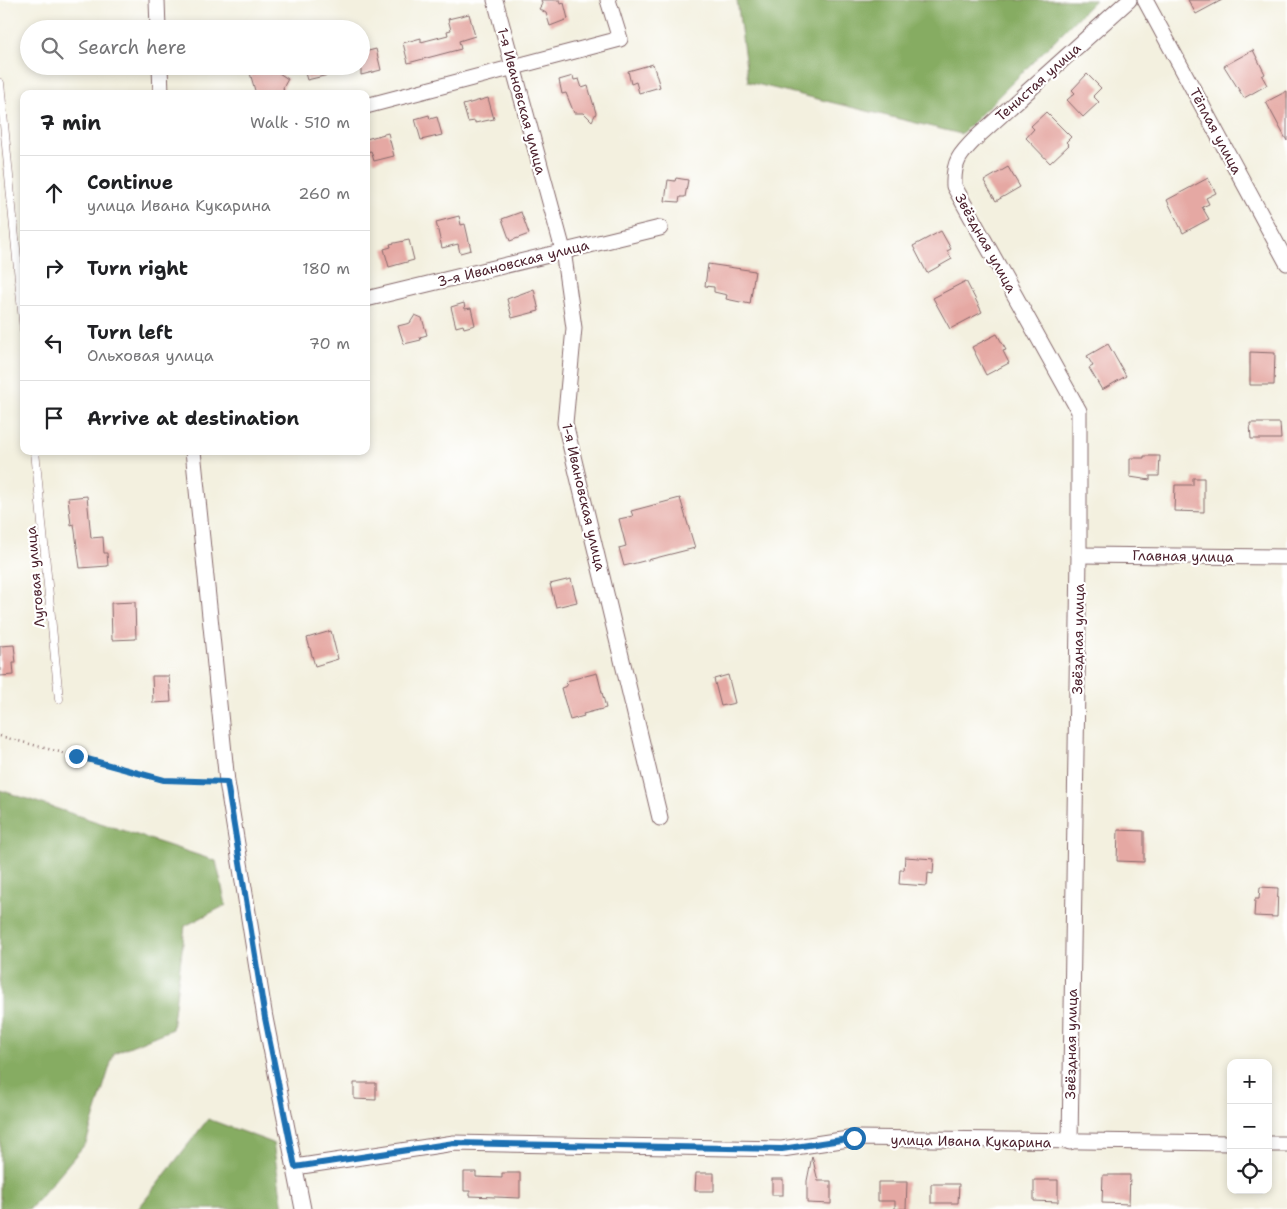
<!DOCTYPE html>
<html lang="en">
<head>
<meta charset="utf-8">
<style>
  :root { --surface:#fff; --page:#f6f6f6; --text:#202124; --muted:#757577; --line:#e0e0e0 }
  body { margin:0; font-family:"Shantell Sans",sans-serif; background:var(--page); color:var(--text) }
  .controls { position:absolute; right:15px; bottom:15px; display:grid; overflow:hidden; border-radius:10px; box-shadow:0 2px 8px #0003 }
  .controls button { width:45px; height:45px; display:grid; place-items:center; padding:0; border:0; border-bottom:1px solid var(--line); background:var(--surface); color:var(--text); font:25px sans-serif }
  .stop { position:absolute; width:15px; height:15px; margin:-11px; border:4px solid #1f6fb2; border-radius:50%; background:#fff }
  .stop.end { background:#1f6fb2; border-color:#fff; box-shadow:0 1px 5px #0008 }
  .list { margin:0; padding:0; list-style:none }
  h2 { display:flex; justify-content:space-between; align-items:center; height:65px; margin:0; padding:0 20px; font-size:21px }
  h2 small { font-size:16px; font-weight:400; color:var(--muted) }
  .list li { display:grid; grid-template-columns:32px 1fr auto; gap:15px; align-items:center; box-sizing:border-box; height:75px; padding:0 20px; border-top:1px solid var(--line) }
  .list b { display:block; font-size:19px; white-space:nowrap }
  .list p { margin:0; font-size:16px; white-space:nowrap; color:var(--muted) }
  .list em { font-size:16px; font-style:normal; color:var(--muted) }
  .icon { flex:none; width:28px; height:28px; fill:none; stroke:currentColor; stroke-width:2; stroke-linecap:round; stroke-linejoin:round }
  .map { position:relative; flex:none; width:1287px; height:1209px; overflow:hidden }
  .search { position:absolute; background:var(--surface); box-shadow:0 2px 8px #0003; left:20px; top:20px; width:350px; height:55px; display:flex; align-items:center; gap:12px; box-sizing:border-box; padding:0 18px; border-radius:28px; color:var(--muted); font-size:19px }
  .panel { position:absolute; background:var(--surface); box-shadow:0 2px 8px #0003; left:20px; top:90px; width:350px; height:365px; border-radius:10px }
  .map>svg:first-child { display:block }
  .forest { fill:#86ac62; stroke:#686646 }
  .building { fill:#e5a8a3 }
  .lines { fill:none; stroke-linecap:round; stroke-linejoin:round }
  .lane-casing { stroke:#85686a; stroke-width:9 }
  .street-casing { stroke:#85686a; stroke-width:17 }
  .path { stroke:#85686a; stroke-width:2.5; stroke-dasharray:1 4; stroke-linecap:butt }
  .lane { stroke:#fff; stroke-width:8 }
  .street { stroke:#fff; stroke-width:15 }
  .route { stroke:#1f6fb2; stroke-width:6 }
  .labels { text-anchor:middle; stroke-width:4.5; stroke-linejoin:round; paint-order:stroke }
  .street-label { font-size:14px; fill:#4a1f2b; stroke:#fff }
</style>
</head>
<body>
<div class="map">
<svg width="1287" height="1209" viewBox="0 0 1287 1209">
  <rect width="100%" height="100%" fill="#fff"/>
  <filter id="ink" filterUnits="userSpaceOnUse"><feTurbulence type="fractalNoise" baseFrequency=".02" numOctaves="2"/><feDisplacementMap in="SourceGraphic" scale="10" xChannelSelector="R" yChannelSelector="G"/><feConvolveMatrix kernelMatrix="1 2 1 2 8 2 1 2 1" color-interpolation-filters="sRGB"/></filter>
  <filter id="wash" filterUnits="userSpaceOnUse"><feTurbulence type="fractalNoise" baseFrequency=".0096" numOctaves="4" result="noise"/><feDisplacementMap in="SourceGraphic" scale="20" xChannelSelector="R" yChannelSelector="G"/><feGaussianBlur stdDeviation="1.12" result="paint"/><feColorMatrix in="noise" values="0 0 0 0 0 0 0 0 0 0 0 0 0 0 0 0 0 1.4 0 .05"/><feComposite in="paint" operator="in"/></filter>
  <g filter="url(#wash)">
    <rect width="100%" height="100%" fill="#f3f0df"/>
    <g class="forest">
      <path d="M 737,0 L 1095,0 L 961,134 L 748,82 Z"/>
      <path d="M 0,790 L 216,861 L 226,905 L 185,926 L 172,1029 L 114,1053 L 86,1143 L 30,1209 L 0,1209 Z"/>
      <path d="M 208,1119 L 273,1143 L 283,1209 L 138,1209 Z"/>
    </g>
    <g id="blocks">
      <g class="building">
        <path d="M 541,0 L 560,0 L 561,4 L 564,3 L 568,19 L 550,26 L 546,13 L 539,9 L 542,4 Z"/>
        <path d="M 1188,0 L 1222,0 L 1196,14 Z"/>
        <path d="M 469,14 L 475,36 L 459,41 L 461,49 L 408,63 L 403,43 L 421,38 L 421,42 L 448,35 L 447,31 L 451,30 L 448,19 Z"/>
        <path d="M 376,49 L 381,70 L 361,75 L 361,53 Z"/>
        <path d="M 1253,50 L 1265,74 L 1262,76 L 1267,85 L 1244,98 L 1224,66 Z"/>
        <path d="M 653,64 L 660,87 L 639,93 L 636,82 L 631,84 L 628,71 Z"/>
        <path d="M 257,66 L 277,66 L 279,73 L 288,79 L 283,88 L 285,94 L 256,94 L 250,73 L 258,70 Z"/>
        <path d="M 303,66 L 344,66 L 345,71 L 307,80 Z"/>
        <path d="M 1087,74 L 1101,88 L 1093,96 L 1099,102 L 1083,117 L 1067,100 L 1075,93 L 1072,90 Z"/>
        <path d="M 573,76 L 574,80 L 579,79 L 582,88 L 588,86 L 596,113 L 592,121 L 584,113 L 574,113 L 566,93 L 562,94 L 559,80 Z"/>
        <path d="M 1287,91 L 1287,141 L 1266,102 Z"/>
        <path d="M 488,98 L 494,119 L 475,123 L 475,121 L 468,122 L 463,105 Z"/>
        <path d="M 1046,112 L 1071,137 L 1066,142 L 1069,145 L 1050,163 L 1026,138 L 1034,129 L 1031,126 Z"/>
        <path d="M 429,115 L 430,119 L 437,117 L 442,135 L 421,140 L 415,119 Z"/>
        <path d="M 388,133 L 394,156 L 374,161 L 371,151 L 366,152 L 366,139 Z"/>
        <path d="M 1008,167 L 1020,187 L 996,201 L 984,181 Z"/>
        <path d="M 676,178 L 688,180 L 685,197 L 680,197 L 679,202 L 665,201 L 668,180 L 675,181 Z"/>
        <path d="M 1208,178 L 1216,193 L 1206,198 L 1209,204 L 1202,207 L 1209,219 L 1183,233 L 1167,200 Z"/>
        <path d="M 521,212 L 529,234 L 510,241 L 502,219 Z"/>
        <path d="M 459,216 L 461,225 L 465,224 L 471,250 L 460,253 L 458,244 L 442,248 L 436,222 Z"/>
        <path d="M 941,231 L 951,249 L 947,251 L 952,259 L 927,273 L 913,246 Z"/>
        <path d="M 409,240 L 414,260 L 389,267 L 384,249 L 391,247 L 390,244 Z"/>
        <path d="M 708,264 L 755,271 L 750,304 L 726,299 L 727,295 L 714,292 L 714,287 L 705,286 Z"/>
        <path d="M 966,281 L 982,312 L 950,329 L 933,298 Z"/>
        <path d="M 534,289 L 539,311 L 512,318 L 507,299 Z"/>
        <path d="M 464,303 L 465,309 L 471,308 L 475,325 L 464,328 L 463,325 L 456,327 L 451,307 Z"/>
        <path d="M 415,315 L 422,318 L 427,335 L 420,337 L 421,340 L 404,344 L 398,326 L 410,323 Z"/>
        <path d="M 997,334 L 1006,350 L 1003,351 L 1009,363 L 986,375 L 972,347 Z"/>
        <path d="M 1108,344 L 1126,376 L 1102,390 L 1089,368 L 1093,366 L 1087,356 Z"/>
        <path d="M 1250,352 L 1275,353 L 1274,385 L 1250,385 Z"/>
        <path d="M 1250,423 L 1280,423 L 1281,439 L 1251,439 Z"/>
        <path d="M 1144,456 L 1160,456 L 1159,476 L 1150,476 L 1150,480 L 1130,477 L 1130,458 L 1144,458 Z"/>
        <path d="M 1193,478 L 1204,478 L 1204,512 L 1174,511 L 1175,485 L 1193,485 Z"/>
        <path d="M 87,496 L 91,538 L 103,537 L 104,553 L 107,553 L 108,566 L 80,568 L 74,524 L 71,525 L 68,498 Z"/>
        <path d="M 680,498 L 695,548 L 624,566 L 619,548 L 626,546 L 619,519 L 633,516 L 631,511 Z"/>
        <path d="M 571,579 L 577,602 L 556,607 L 550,584 Z"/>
        <path d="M 135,602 L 136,639 L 112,640 L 111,603 Z"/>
        <path d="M 331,631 L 338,659 L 315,666 L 307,638 Z"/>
        <path d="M 14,645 L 16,663 L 13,663 L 14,675 L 0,676 L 0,646 Z"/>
        <path d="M 597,673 L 606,708 L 583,714 L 584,716 L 570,720 L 561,688 L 567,686 L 566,681 Z"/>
        <path d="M 728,675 L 735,703 L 721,706 L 714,679 Z"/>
        <path d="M 152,676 L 169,676 L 171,702 L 153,703 Z"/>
        <path d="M 1118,830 L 1144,831 L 1144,862 L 1117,861 Z"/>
        <path d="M 905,857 L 934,859 L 933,874 L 928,873 L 927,886 L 899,884 L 900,870 L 904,870 Z"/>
        <path d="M 1260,887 L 1278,888 L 1277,917 L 1254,916 L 1255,899 L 1259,899 Z"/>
        <path d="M 354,1083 L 376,1083 L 376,1100 L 354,1099 Z"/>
        <path d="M 812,1156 L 818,1181 L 831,1181 L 831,1204 L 807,1203 L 807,1181 Z"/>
        <path d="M 464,1172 L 476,1172 L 476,1177 L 502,1178 L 502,1173 L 520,1173 L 520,1198 L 470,1196 L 470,1191 L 464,1191 Z"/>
        <path d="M 696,1173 L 714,1173 L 714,1191 L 695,1191 Z"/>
        <path d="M 1103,1175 L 1130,1175 L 1129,1204 L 1102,1203 Z"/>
        <rect x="772" y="1179" width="11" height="16"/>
        <path d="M 1034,1180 L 1058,1180 L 1058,1202 L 1034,1201 Z"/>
        <path d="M 878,1182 L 907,1182 L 906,1209 L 895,1209 L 895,1201 L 878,1201 Z"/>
        <path d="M 931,1184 L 959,1184 L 958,1203 L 931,1203 Z"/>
      </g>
    </g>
  </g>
  <g filter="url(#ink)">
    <use href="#blocks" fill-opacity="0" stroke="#85686a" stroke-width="1"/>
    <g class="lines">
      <defs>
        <g id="lane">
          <path d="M 0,83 L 24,331"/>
          <path d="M 35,451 L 59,699"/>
        </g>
        <g id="street">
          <path d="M 157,0 L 158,29"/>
          <path d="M 495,0 L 563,250 L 574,328 L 565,423 L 660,818"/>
          <path d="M 1145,0 L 1287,263"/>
          <path d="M 160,66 L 161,94"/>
          <path d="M 366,106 L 620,39 L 608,0"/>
          <path d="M 366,299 L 660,228"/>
          <path d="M 193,451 L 227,782 L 265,1018 L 303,1209"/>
          <path d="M 1079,555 L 1287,557"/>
          <path d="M 1070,1142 L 1079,555 L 1079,411 L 954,186 C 953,161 960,154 977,137 L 1129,0"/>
          <path d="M 1268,1144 L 1287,1144"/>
          <path d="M 295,1167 L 454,1143 L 782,1149 L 855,1138 L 1231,1143"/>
        </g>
      </defs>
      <use href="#lane" class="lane-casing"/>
      <use href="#street" class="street-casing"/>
      <path class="path" d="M 0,736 L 164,780 L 213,781"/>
      <use href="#lane" class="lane"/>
      <use href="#street" class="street"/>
    </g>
  </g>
  <g class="lines" filter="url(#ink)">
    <path class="route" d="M 76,756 L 164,780 L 227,782 L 265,1018 L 295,1167 L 454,1143 L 782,1149 L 854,1138"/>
  </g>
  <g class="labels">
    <g class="street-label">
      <text transform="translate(1038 82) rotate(-42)" y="5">Тенистая улица</text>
      <text transform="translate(522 101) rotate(75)" y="5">1-я Ивановская улица</text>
      <text transform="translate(1216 131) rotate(62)" y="5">Тёплая улица</text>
      <text transform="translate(986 243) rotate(61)" y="5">Звёздная улица</text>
      <text transform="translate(513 263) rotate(-14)" y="5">3-я Ивановская улица</text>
      <text transform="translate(584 497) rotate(77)" y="5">1-я Ивановская улица</text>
      <text transform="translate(1183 556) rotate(1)" y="5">Главная улица</text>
      <text transform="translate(35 577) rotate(-95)" y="5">Луговая улица</text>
      <text transform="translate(1078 639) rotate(-89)" y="5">Звёздная улица</text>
      <text transform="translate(1071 1044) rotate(-89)" y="5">Звёздная улица</text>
      <text transform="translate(971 1141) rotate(1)" y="5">улица Ивана Кукарина</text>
    </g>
  </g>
</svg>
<div class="controls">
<button>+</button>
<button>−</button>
<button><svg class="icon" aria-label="locate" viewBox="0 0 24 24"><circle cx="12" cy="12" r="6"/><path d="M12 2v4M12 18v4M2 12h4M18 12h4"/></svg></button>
</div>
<div class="stop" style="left:854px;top:1138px"></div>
<div class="stop end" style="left:76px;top:756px"></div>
<div class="search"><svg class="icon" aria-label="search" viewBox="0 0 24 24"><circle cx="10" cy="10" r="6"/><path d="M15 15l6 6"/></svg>Search here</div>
<section class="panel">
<h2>7 min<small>Walk · 510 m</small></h2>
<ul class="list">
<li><svg class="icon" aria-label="ahead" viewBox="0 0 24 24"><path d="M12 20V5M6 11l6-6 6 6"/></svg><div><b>Continue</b><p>улица Ивана Кукарина</p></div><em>260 m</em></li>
<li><svg class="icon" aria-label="right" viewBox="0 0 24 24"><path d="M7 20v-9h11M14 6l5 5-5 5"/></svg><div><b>Turn right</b></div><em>180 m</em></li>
<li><svg class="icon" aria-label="left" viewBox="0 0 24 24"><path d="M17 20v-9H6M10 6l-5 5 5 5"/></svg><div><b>Turn left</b><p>Ольховая улица</p></div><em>70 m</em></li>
<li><svg class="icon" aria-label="arrive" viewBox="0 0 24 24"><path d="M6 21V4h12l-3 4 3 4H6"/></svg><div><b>Arrive at destination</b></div></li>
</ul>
</section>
</div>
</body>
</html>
